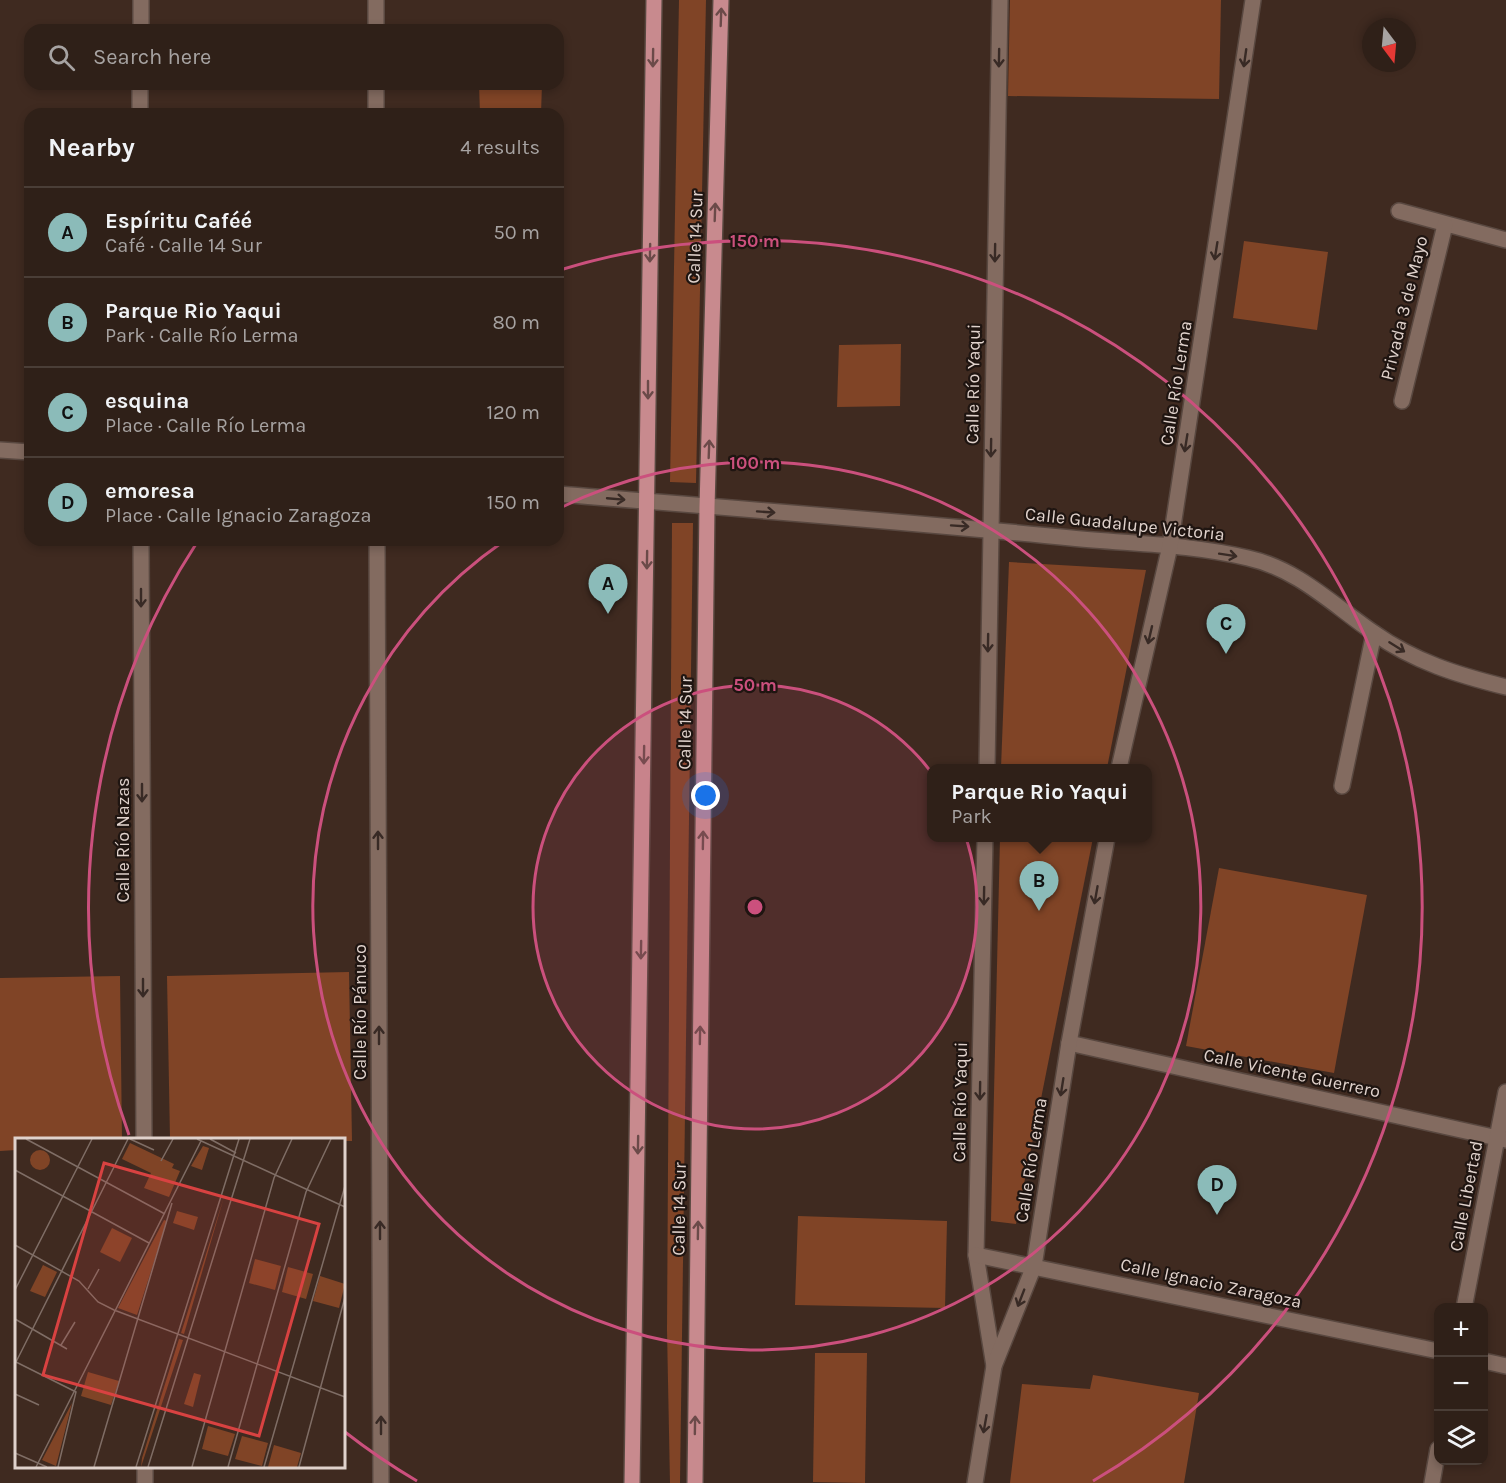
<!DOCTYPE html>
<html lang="en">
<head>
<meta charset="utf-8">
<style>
  :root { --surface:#2f2018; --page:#3b2d25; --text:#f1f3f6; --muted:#a7a3a2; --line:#4a3e37; --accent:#8bbbb9 }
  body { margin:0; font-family:Karla,sans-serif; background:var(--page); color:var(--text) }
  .controls { position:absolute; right:18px; bottom:18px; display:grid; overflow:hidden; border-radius:12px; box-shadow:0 3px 9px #0003 }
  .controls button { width:54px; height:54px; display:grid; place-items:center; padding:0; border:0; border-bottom:2px solid var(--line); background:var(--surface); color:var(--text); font:30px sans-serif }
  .compass { position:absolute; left:1362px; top:18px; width:54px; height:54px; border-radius:50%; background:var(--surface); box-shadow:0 3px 9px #0003; rotate:164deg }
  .you { position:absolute; left:706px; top:796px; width:21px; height:21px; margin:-15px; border:4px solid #fff; border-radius:50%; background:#1a73e8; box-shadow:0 0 0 9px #1a73e833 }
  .badge { display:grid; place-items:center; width:39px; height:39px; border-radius:50%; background:var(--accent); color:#111; font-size:20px; font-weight:700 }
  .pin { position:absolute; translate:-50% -50px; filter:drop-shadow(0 2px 3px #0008) }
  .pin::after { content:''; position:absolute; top:32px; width:21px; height:18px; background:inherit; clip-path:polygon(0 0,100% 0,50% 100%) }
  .popup { position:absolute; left:927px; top:764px; width:225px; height:78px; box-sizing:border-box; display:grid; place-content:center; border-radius:12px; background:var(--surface); filter:drop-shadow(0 2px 4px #0005); font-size:20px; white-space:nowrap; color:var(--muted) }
  .popup b { font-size:22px; color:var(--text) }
  .popup::after { content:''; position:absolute; left:50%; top:100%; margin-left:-12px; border:12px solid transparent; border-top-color:var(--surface) }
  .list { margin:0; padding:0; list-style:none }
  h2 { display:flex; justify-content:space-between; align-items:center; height:78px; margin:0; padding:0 24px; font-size:26px }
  h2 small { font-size:20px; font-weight:400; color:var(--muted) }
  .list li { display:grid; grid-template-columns:39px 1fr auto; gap:18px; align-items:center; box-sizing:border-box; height:90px; padding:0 24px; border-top:2px solid var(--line) }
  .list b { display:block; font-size:22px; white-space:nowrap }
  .list p { margin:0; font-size:20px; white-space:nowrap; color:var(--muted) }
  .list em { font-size:20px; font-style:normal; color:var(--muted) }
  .icon { flex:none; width:33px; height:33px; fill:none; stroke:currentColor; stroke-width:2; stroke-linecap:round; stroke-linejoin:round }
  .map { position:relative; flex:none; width:1506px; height:1483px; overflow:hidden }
  .search { position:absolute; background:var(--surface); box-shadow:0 3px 9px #0003; left:24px; top:24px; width:540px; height:66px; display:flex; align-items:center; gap:15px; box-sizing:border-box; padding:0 21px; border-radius:18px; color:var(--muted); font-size:22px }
  .panel { position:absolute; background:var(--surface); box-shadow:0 3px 9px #0003; left:24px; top:108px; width:540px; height:438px; border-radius:18px }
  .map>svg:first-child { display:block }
  .green { fill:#804426 }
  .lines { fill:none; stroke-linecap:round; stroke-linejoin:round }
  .minor-casing { stroke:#594840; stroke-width:18 }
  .major-casing { stroke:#594840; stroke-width:18 }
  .minor { stroke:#836b60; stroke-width:15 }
  .major { stroke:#c88a8e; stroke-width:15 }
  .oneway { stroke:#6b4a49 }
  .oneway2 { stroke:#382a25 }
  .ring { fill:none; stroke:#cb507d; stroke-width:3 }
  .labels { text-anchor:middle; stroke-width:4.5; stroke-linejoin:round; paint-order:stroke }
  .street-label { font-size:18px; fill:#e0d2cc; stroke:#1f1511 }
  .inset-road { fill:none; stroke:#7f6d65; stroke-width:1.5 }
  .view { fill:#d84241; fill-opacity:0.15; stroke:#d84241; stroke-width:3 }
  .inset-edge { fill:none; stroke:#e0d2cc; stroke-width:3 }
  .centre { fill:#cb507d; stroke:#1f1511; stroke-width:3 }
  .ring-label { font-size:18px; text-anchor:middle; font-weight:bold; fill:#cb507d; stroke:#1f1511; stroke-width:4.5; stroke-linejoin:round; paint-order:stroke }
</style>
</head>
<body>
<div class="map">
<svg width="1506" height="1483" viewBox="0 0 1506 1483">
  <rect width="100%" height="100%" fill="#3f2a20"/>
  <g class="green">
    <path d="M 679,0 L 706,0 L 696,483 L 670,482 Z"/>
    <path d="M 1010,0 L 1221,0 L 1219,99 L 1008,96 Z"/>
    <path d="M 479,84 L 542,84 L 541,114 L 480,114 Z"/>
    <path d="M 1244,241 L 1328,252 L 1317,330 L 1233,318 Z"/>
    <path d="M 901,344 L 900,406 L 837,407 L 839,345 Z"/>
    <path d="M 672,523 L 693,523 L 680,1483 L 670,1483 L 667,1330 Z"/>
    <path d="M 1009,562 L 1146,570 L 1107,768 L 1001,768 Z"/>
    <path d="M 1000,838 L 1093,838 L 1016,1224 L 991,1221 Z"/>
    <path d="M 1219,868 L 1367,895 L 1334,1073 L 1186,1046 Z"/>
    <path d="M 349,972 L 352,1141 L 170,1139 L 167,976 Z"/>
    <path d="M 120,976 L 122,1139 L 16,1140 L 16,1150 L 0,1151 L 0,978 Z"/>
    <path d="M 798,1216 L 947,1221 L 945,1308 L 795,1305 Z"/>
    <path d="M 815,1353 L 867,1353 L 865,1483 L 813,1482 Z"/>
    <path d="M 1093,1375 L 1199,1393 L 1184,1483 L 1010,1483 L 1022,1384 L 1090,1389 Z"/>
  </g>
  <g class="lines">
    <defs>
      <g id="minor">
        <path d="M 376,0 L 376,30"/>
        <path d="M 141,30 L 141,0"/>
        <path d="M 376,84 L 376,114"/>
        <path d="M 140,114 L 140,84"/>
        <path d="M 1399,211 L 1506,240"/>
        <path d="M 1402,401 L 1445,225"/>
        <path d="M 0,450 L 30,452"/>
        <path d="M 558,494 C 729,508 900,521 1071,538 C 1130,544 1190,544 1248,558 C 1298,569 1333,605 1374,633 C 1415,662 1458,675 1506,687"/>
        <path d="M 141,540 L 144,1140"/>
        <path d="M 377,540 L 381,1483"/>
        <path d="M 987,768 L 1000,0"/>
        <path d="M 1119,768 L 1170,546 L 1253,0"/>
        <path d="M 1342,786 L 1374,633"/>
        <path d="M 985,838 L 976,1255 L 994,1366"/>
        <path d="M 1069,1043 L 1506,1140"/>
        <path d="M 976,1255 L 1438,1351"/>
        <path d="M 1464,1308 L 1506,1092"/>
        <path d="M 1484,1361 L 1506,1366"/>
        <path d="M 145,1466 L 145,1483"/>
        <path d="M 975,1483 L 994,1366 L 1034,1266 L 1069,1043 L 1107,838"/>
        <path d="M 1432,1483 L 1438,1449"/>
      </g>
      <g id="major">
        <path d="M 632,1483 L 654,0"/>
        <path d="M 695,1483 L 707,507 L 721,0"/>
      </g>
    </defs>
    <use href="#minor" class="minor-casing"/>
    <use href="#major" class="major-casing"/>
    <use href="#minor" class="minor"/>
    <use href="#major" class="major"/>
  </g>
  <defs><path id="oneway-shaft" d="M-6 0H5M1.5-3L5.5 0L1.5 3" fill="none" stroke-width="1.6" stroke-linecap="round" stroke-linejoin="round" transform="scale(1.5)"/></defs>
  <g class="oneway">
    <use href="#oneway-shaft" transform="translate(721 17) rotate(-88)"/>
    <use href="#oneway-shaft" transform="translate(653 58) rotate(91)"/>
    <use href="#oneway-shaft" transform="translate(715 212) rotate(-88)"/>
    <use href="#oneway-shaft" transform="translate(650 253) rotate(91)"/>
    <use href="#oneway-shaft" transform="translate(648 390) rotate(90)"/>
    <use href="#oneway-shaft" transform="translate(709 449) rotate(-88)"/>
    <use href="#oneway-shaft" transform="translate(647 560) rotate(91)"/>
    <use href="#oneway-shaft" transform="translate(644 755) rotate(91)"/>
    <use href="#oneway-shaft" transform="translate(703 840) rotate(-89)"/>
    <use href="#oneway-shaft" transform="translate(641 950) rotate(91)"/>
    <use href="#oneway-shaft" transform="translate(700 1035) rotate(-89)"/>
    <use href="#oneway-shaft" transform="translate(638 1145) rotate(91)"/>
    <use href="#oneway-shaft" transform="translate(698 1230) rotate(-89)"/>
    <use href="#oneway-shaft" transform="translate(695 1425) rotate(-89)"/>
  </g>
  <g class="oneway2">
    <use href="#oneway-shaft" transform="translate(999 58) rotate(91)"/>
    <use href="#oneway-shaft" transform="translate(1245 58) rotate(98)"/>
    <use href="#oneway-shaft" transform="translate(1216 251) rotate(99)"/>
    <use href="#oneway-shaft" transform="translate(995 253) rotate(91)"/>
    <use href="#oneway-shaft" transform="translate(1186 443) rotate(99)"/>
    <use href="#oneway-shaft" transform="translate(991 448) rotate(91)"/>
    <use href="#oneway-shaft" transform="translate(616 499) rotate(5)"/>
    <use href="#oneway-shaft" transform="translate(766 512) rotate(4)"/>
    <use href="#oneway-shaft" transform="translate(960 526) rotate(4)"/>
    <use href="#oneway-shaft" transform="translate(1228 555) rotate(9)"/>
    <use href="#oneway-shaft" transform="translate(141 598) rotate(90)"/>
    <use href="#oneway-shaft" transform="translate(1150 635) rotate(103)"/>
    <use href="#oneway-shaft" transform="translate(988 643) rotate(91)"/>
    <use href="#oneway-shaft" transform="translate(1397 647) rotate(32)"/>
    <use href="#oneway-shaft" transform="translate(142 793) rotate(90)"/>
    <use href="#oneway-shaft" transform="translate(378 840) rotate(-90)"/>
    <use href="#oneway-shaft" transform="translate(1096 895) rotate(100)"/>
    <use href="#oneway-shaft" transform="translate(984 896) rotate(91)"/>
    <use href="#oneway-shaft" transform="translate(143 988) rotate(90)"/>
    <use href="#oneway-shaft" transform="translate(379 1035) rotate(-90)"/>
    <use href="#oneway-shaft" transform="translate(1062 1087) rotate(99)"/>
    <use href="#oneway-shaft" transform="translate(980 1091) rotate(91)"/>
    <use href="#oneway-shaft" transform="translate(380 1230) rotate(-90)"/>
    <use href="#oneway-shaft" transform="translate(1021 1298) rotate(111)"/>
    <use href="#oneway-shaft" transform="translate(985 1424) rotate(100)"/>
    <use href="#oneway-shaft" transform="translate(381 1425) rotate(-90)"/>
  </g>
  <circle cx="755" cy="907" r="222" fill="#cb507d" fill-opacity=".12"/>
  <g class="ring">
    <circle cx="755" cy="907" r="222"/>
    <path d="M560 508A444 444 0 1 1 504 541"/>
    <path d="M417 1481A666 666 0 0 1 345 1432M129 1135A666 666 0 0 1 196 544M560 270A666 666 0 0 1 1093 1481"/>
  </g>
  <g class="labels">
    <g class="street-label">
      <text transform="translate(695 237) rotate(-88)" y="6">Calle 14 Sur</text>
      <text transform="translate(1404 308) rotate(-76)" y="6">Privada 3 de Mayo</text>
      <text transform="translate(1176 383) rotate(-81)" y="6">Calle Río Lerma</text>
      <text transform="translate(973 384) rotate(-89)" y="6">Calle Río Yaqui</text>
      <text transform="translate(1125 524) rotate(6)" y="6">Calle Guadalupe Victoria</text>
      <text transform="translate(685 723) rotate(-89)" y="6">Calle 14 Sur</text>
      <text transform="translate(123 840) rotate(-90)" y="6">Calle Río Nazas</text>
      <text transform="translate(360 1012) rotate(-90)" y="6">Calle Río Pánuco</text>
      <text transform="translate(1292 1073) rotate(12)" y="6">Calle Vicente Guerrero</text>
      <text transform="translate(960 1102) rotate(-89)" y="6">Calle Río Yaqui</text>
      <text transform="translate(1031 1160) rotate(-81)" y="6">Calle Río Lerma</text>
      <text transform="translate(1466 1196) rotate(-79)" y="6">Calle Libertad</text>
      <text transform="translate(679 1209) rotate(-89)" y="6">Calle 14 Sur</text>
      <text transform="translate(1211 1283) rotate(12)" y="6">Calle Ignacio Zaragoza</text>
    </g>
  </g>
  <g transform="translate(15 1138)">
    <rect width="330" height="330" fill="#3f2a20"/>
    <path d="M 115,5 L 159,26 L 157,30 L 165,33 L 154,59 L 129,50 L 136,35 L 107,21 ZM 188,8 L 194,10 L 187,32 L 176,28 ZM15 22a10 10 0 1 1 20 0a10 10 0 1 1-20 0ZM 209,59 L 169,196 L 166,195 ZM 162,73 L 183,79 L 179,92 L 158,85 ZM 149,82 L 152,83 L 122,177 L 103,170 ZM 97,90 L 117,100 L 105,124 L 85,114 ZM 240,121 L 266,128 L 260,152 L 234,145 ZM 28,127 L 42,134 L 30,159 L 15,153 ZM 273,129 L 298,136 L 291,161 L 267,154 ZM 305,138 L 330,146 L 324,170 L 298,163 ZM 164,201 L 168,202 L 126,329 L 127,320 ZM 73,234 L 104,243 L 96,267 L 66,258 ZM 179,235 L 186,237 L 178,269 L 169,266 ZM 57,265 L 41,328 L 27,322 ZM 193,288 L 220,296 L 213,318 L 187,311 ZM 227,298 L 253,305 L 247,328 L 220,321 ZM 259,307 L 286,315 L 282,329 L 253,329 Z" fill="#804426"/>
    <path class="inset-road" d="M 11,1 L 150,76M 115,1 L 139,12M 182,1 L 330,69M 195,1 L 221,15M 146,23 L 158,1M 0,32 L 134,105M 0,107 L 64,143 L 83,164 L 99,172 L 330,259M 73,151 L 84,131M 0,152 L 77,1M 0,181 L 52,211M 46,207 L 60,184M 1,224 L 61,254 L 43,329M 0,226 L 113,1M 0,256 L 24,267M 0,315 L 32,329M 21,329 L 186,3M 79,329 L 157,65M 121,329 L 224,1M 133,329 L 235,1M 177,329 L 259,40 L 277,1M 213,329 L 291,54 L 316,1M 249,329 L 330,48M 284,329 L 330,159"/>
    <path class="view" d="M 89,25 L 304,86 L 244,298 L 28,237 Z"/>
    <rect width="330" height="330" class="inset-edge"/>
  </g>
  <circle cx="755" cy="907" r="9" class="centre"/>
  <g class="ring-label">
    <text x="755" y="247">150 m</text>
    <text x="755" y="469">100 m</text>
    <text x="755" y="691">50 m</text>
  </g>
</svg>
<div class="controls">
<button>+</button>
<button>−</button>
<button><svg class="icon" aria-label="layers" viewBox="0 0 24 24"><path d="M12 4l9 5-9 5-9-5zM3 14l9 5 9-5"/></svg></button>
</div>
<svg class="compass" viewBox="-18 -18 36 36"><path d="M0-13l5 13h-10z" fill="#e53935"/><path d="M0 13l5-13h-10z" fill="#a7a3a2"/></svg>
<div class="you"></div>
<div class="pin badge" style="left:608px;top:614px">A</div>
<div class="pin badge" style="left:1039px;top:911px">B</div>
<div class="popup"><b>Parque Rio Yaqui</b>Park</div>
<div class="pin badge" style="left:1226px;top:654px">C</div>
<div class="pin badge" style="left:1217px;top:1215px">D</div>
<div class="search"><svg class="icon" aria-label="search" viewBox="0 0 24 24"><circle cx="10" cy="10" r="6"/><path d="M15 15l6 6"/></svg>Search here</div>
<section class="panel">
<h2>Nearby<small>4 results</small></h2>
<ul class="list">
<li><span class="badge">A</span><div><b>Espíritu Caféé</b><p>Café · Calle 14 Sur</p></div><em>50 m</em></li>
<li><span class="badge">B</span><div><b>Parque Rio Yaqui</b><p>Park · Calle Río Lerma</p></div><em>80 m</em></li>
<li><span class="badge">C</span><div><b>esquina</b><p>Place · Calle Río Lerma</p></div><em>120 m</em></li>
<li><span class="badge">D</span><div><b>emoresa</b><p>Place · Calle Ignacio Zaragoza</p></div><em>150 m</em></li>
</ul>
</section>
</div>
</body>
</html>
